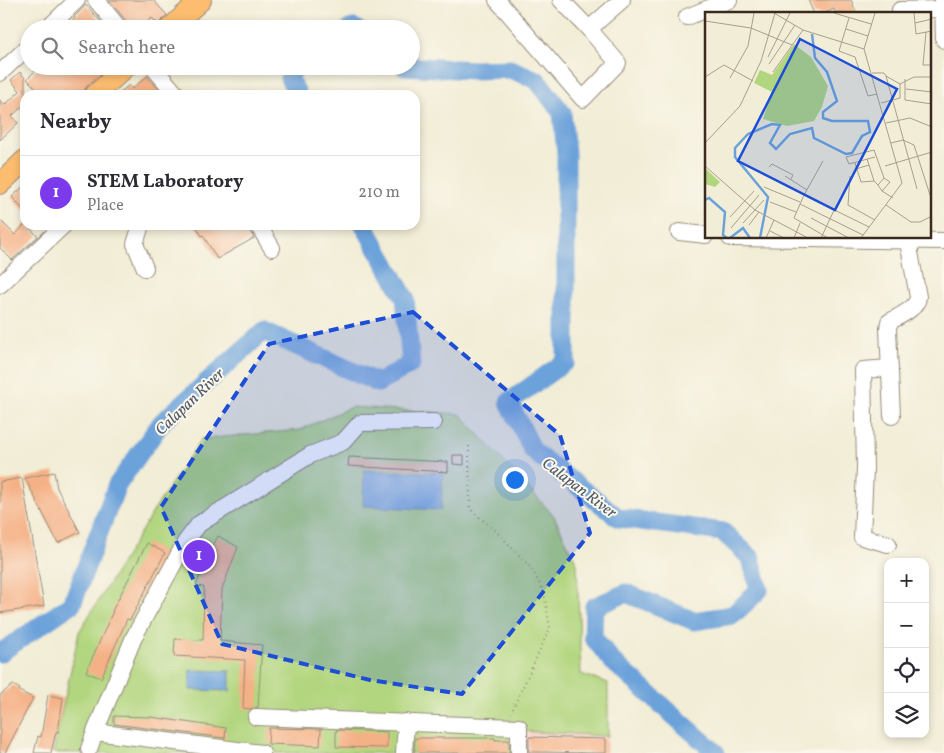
<!DOCTYPE html>
<html lang="en">
<head>
<meta charset="utf-8">
<style>
  :root { --surface:#fff; --page:#f7f7f7; --text:#2b2b33; --muted:#7c7c81; --line:#e1e1e2; --accent:#7c3aed }
  body { margin:0; font-family:Vollkorn,serif; background:var(--page); color:var(--text) }
  .controls { position:absolute; right:15px; bottom:15px; display:grid; overflow:hidden; border-radius:10px; box-shadow:0 2px 8px #0003 }
  .controls button { width:45px; height:45px; display:grid; place-items:center; padding:0; border:0; border-bottom:1px solid var(--line); background:var(--surface); color:var(--text); font:25px sans-serif }
  .you { position:absolute; left:514px; top:479px; width:18px; height:18px; margin:-12px; border:4px solid #fff; border-radius:50%; background:#1a73e8; box-shadow:0 0 0 8px #1a73e833 }
  .badge { display:grid; place-items:center; width:32px; height:32px; border-radius:50%; background:var(--accent); color:#fff; font-size:16px; font-weight:700 }
  .pin { position:absolute; translate:-50% -50%; border:2px solid #fff; box-shadow:0 1px 5px #0006 }
  .list { margin:0; padding:0; list-style:none }
  h2 { display:flex; justify-content:space-between; align-items:center; height:65px; margin:0; padding:0 20px; font-size:21px }
  h2 small { font-size:16px; font-weight:400; color:var(--muted) }
  .list li { display:grid; grid-template-columns:32px 1fr auto; gap:15px; align-items:center; box-sizing:border-box; height:75px; padding:0 20px; border-top:1px solid var(--line) }
  .list b { display:block; font-size:19px; white-space:nowrap }
  .list p { margin:0; font-size:16px; white-space:nowrap; color:var(--muted) }
  .list em { font-size:16px; font-style:normal; color:var(--muted) }
  .icon { flex:none; width:28px; height:28px; fill:none; stroke:currentColor; stroke-width:2; stroke-linecap:round; stroke-linejoin:round }
  .map { position:relative; flex:none; width:944px; height:753px; overflow:hidden }
  .search { position:absolute; background:var(--surface); box-shadow:0 2px 8px #0003; left:20px; top:20px; width:400px; height:55px; display:flex; align-items:center; gap:12px; box-sizing:border-box; padding:0 18px; border-radius:28px; color:var(--muted); font-size:19px }
  .panel { position:absolute; background:var(--surface); box-shadow:0 2px 8px #0003; left:20px; top:90px; width:400px; height:140px; border-radius:15px }
  .map>svg:first-child { display:block }
  .built { fill:#f7d1c7 }
  .green { fill:#b2d67f; stroke:#76804e }
  .water { fill:#6ca2da; stroke:#54667c }
  .lines { fill:none; stroke-linecap:round; stroke-linejoin:round }
  .river { stroke:#6ca2da; stroke-width:19 }
  .building { fill:#f5b186 }
  .minor-casing { stroke:#968c7a; stroke-width:18 }
  .major-casing { stroke:#968c7a; stroke-width:22 }
  .path { stroke:#968c7a; stroke-width:2; stroke-dasharray:1 4; stroke-linecap:butt }
  .minor { stroke:#fff; stroke-width:16 }
  .major { stroke:#fcbd6f; stroke-width:20 }
  .marked { fill:#1d4ed8; fill-opacity:0.2; stroke:#1d4ed8; stroke-width:4; stroke-dasharray:10 6; stroke-linejoin:round }
  .labels { text-anchor:middle; stroke-width:4; stroke-linejoin:round; paint-order:stroke }
  .water-label { font-size:16px; font-style:italic; fill:#4f5a69; stroke:#fbf7ec }
  .inset-river { fill:none; stroke:#6ca2da; stroke-width:2.5 }
  .inset-road { fill:none; stroke:#a99f8c; stroke-width:1 }
  .view { fill:#1d4ed8; fill-opacity:0.15; stroke:#1d4ed8; stroke-width:2.5 }
  .inset-edge { fill:none; stroke:#3b2a1e; stroke-width:2.5 }
</style>
</head>
<body>
<div class="map">
<svg width="944" height="753" viewBox="0 0 944 753">
  <rect width="100%" height="100%" fill="#fbf7ec"/>
  <filter id="ink" filterUnits="userSpaceOnUse"><feTurbulence type="fractalNoise" baseFrequency=".02" numOctaves="2"/><feDisplacementMap in="SourceGraphic" scale="10" xChannelSelector="R" yChannelSelector="G"/><feConvolveMatrix kernelMatrix="1 2 1 2 8 2 1 2 1" color-interpolation-filters="sRGB"/></filter>
  <filter id="wash" filterUnits="userSpaceOnUse"><feTurbulence type="fractalNoise" baseFrequency=".0096" numOctaves="4" result="noise"/><feDisplacementMap in="SourceGraphic" scale="20" xChannelSelector="R" yChannelSelector="G"/><feGaussianBlur stdDeviation="1.12" result="paint"/><feColorMatrix in="noise" values="0 0 0 0 0 0 0 0 0 0 0 0 0 0 0 0 0 1.4 0 .05"/><feComposite in="paint" operator="in"/></filter>
  <g filter="url(#wash)">
    <rect width="100%" height="100%" fill="#f2edd6"/>
    <path class="built" d="M 520,731 L 608,736 L 607,753 L 520,753 Z"/>
    <path class="green" d="M 351,407 L 460,414 L 554,516 L 577,564 L 581,674 L 608,683 L 608,736 L 520,731 L 520,753 L 53,753 L 79,632 L 156,507 L 201,439 L 300,430 Z"/>
    <g class="water">
      <path d="M 364,470 L 443,473 L 441,510 L 363,506 Z"/>
      <path d="M 190,670 L 230,671 L 230,691 L 190,690 Z"/>
    </g>
    <g class="lines">
      <g class="river">
        <path d="M 350,29 L 354,28 L 356,29"/>
        <path d="M 296,66 L 289,78 L 298,95"/>
        <path d="M 403,66 L 473,70 L 510,69 L 537,80 L 562,113 L 566,153 L 566,361 L 509,402 L 533,451 L 619,518 L 723,532 L 751,558 L 759,590 L 733,615 L 694,621 L 626,593 L 594,607 L 593,637 L 612,661 L 716,753"/>
        <path d="M 0,653 L 72,604 L 117,485 L 162,422 L 264,331 L 378,383 L 411,364 L 405,298 L 364,225"/>
      </g>
    </g>
    <g id="blocks">
      <g class="building">
        <path d="M 109,0 L 153,0 L 167,15 L 158,24 L 152,18 L 140,29 L 133,29 Z"/>
        <path d="M 808,0 L 851,0 L 857,14 L 836,14 L 834,9 L 823,14 L 814,14 Z"/>
        <path d="M 86,5 L 107,29 L 63,29 L 75,18 L 74,17 Z"/>
        <path d="M 40,66 L 109,66 L 87,86 L 81,95 L 42,95 L 27,79 Z"/>
        <path d="M 20,72 L 25,78 L 25,104 L 12,116 L 18,123 L 0,140 L 0,100 L 5,105 L 20,91 L 11,80 Z"/>
        <path d="M 147,76 L 164,95 L 117,95 L 129,85 L 132,89 Z"/>
        <path d="M 25,185 L 25,212 L 12,197 Z"/>
        <path d="M 0,220 L 15,235 L 25,224 L 38,236 L 12,260 L 0,248 Z"/>
        <path d="M 195,225 L 248,225 L 249,230 L 254,238 L 217,259 L 203,235 L 202,236 Z"/>
        <path d="M 453,455 L 464,455 L 464,465 L 453,464 Z"/>
        <path d="M 349,457 L 448,462 L 448,472 L 348,466 Z"/>
        <path d="M 54,472 L 57,488 L 80,532 L 58,543 L 25,478 Z"/>
        <path d="M 22,478 L 44,606 L 0,613 L 0,482 Z"/>
        <path d="M 218,536 L 238,547 L 222,589 L 220,641 L 262,645 L 258,707 L 251,709 L 243,708 L 245,660 L 174,656 L 175,639 L 203,640 L 204,587 L 196,586 L 201,573 L 185,566 L 199,540 L 213,546 Z"/>
        <path d="M 147,543 L 165,553 L 130,620 L 127,619 L 101,678 L 86,672 L 113,611 L 112,611 Z"/>
        <path d="M 13,685 L 20,689 L 19,691 L 33,698 L 5,753 L 0,753 L 0,695 Z"/>
        <path d="M 48,695 L 63,698 L 58,732 L 56,732 L 51,753 L 34,753 L 38,736 L 41,737 Z"/>
        <path d="M 114,716 L 151,717 L 226,728 L 225,738 L 114,724 Z"/>
        <path d="M 269,728 L 321,729 L 320,746 L 268,744 Z"/>
        <path d="M 336,730 L 387,732 L 387,748 L 336,747 Z"/>
        <path d="M 529,737 L 606,739 L 606,753 L 529,752 Z"/>
        <path d="M 415,738 L 495,738 L 495,740 L 509,740 L 509,753 L 414,753 Z"/>
      </g>
    </g>
  </g>
  <g filter="url(#ink)">
    <use href="#blocks" fill-opacity="0" stroke="#968c7a" stroke-width="1"/>
    <g class="lines">
      <defs>
        <g id="minor">
          <path d="M 96,0 L 120,29"/>
          <path d="M 497,0 L 583,99 L 618,63 L 589,29 L 561,0"/>
          <path d="M 943,0 L 944,40"/>
          <path d="M 900,10 L 944,9"/>
          <path d="M 687,17 L 729,0"/>
          <path d="M 47,29 L 77,0"/>
          <path d="M 589,29 L 622,0"/>
          <path d="M 152,66 L 177,95"/>
          <path d="M 0,73 L 29,46"/>
          <path d="M 141,225 L 135,244 L 145,268"/>
          <path d="M 258,225 L 272,248"/>
          <path d="M 679,232 L 706,235"/>
          <path d="M 730,238 L 944,241"/>
          <path d="M 0,285 L 64,225"/>
          <path d="M 892,416 L 888,329 L 889,322 C 899,316 917,309 918,297 L 908,241"/>
          <path d="M 888,544 L 862,537 L 865,468 L 863,370 L 890,368"/>
          <path d="M 256,717 L 519,727 L 519,753"/>
          <path d="M 95,732 L 262,753"/>
          <path d="M 89,749 L 95,732 L 134,637 L 186,541 L 199,524 L 310,455 L 343,442 L 360,423 L 434,422"/>
          <path d="M 404,753 L 406,722"/>
        </g>
        <g id="major">
          <path d="M 169,29 L 201,0"/>
          <path d="M 95,95 L 127,66"/>
          <path d="M 0,184 L 25,160"/>
        </g>
      </defs>
      <use href="#minor" class="minor-casing"/>
      <use href="#major" class="major-casing"/>
      <path class="path" d="M 469,446 L 470,509 L 496,531 L 531,568 L 544,592 L 550,628 L 511,713"/>
      <use href="#minor" class="minor"/>
      <use href="#major" class="major"/>
    </g>
  </g>
  <path class="marked" d="M 413,312 L 560,435 L 590,533 L 462,694 L 370,680 L 222,644 L 161,507 L 269,344 Z"/>
  <g class="labels">
    <g class="water-label">
      <text transform="translate(189 401) rotate(-44)" y="6">Calapan River</text>
      <text transform="translate(580 487) rotate(37)" y="6">Calapan River</text>
    </g>
  </g>
  <g transform="translate(705 12)">
    <rect width="226" height="226" fill="#f2edd6"/>
    <path d="M 89,32 L 106,45 L 123,74 L 117,95 L 109,109 L 82,114 L 58,107 L 67,80 L 49,71 L 55,58 L 67,63 ZM 1,157 L 15,170 L 10,175 L 0,172 Z" fill="#b2d67f"/>
    <path class="inset-river" d="M 0,188 L 4,186 L 20,200 L 18,223 L 22,226M 25,226 L 38,216 L 45,226M 55,226 L 63,185 L 30,145 L 30,136 L 43,122 L 67,112 L 75,113 L 65,131 L 71,137 L 85,122 L 107,116 L 109,126 L 141,142 L 147,141 L 157,124 L 165,120 L 163,109 L 127,109 L 118,106 L 118,100 L 132,89 L 122,60 L 110,46 L 107,22"/>
    <path class="inset-road" d="M 69,1 L 98,18 L 159,37M 129,1 L 166,12M 209,1 L 211,22 L 227,19M 144,6 L 134,39 L 150,45 L 163,84 L 172,82M 0,9 L 46,16 L 87,33M 210,11 L 227,7M 141,17 L 163,24M 221,20 L 218,53 L 227,53M 63,45 L 85,1M 64,52 L 90,13M 68,60 L 98,18M 167,61 L 179,61 L 181,64 L 212,177M 181,64 L 195,72 L 209,65 L 227,65M 0,65 L 19,53 L 48,69M 25,66 L 43,34 L 49,1M 200,67 L 200,88 L 227,92M 201,77 L 227,80M 176,91 L 195,86 L 195,72M 181,111 L 205,106 L 227,115M 0,131 L 35,94 L 56,49 L 70,1M 186,131 L 198,128 L 209,133 L 225,183M 170,145 L 144,152 L 141,145 L 169,138 L 179,166M 150,151 L 156,170 L 169,169 L 173,173M 164,153 L 169,169M 0,154 L 50,198 L 103,226M 180,154 L 227,140M 64,155 L 67,152 L 88,163 L 86,167M 151,157 L 164,153 L 162,147M 80,164 L 102,178M 145,164 L 143,193 L 170,208M 59,175 L 95,190M 177,179 L 173,173 L 179,166 L 185,170 L 177,179 L 188,186M 99,183 L 118,149M 65,190 L 91,200M 95,192 L 158,223M 181,193 L 206,210 L 215,210 L 227,204M 25,205 L 49,179M 106,206 L 144,226M 38,211 L 59,188M 44,213 L 54,200M 26,216 L 54,183M 65,219 L 79,226M 61,226 L 69,208M 89,226 L 95,211M 116,226 L 132,192M 123,226 L 89,206 L 99,183 L 164,215M 156,226 L 197,171 L 159,37 L 170,1"/>
    <path class="view" d="M 95,27 L 192,77 L 130,198 L 33,149 Z"/>
    <rect width="226" height="226" class="inset-edge"/>
  </g>
</svg>
<div class="controls">
<button>+</button>
<button>−</button>
<button><svg class="icon" aria-label="locate" viewBox="0 0 24 24"><circle cx="12" cy="12" r="6"/><path d="M12 2v4M12 18v4M2 12h4M18 12h4"/></svg></button>
<button><svg class="icon" aria-label="layers" viewBox="0 0 24 24"><path d="M12 4l9 5-9 5-9-5zM3 14l9 5 9-5"/></svg></button>
</div>
<div class="you"></div>
<div class="pin badge" style="left:199px;top:556px">1</div>
<div class="search"><svg class="icon" aria-label="search" viewBox="0 0 24 24"><circle cx="10" cy="10" r="6"/><path d="M15 15l6 6"/></svg>Search here</div>
<section class="panel">
<h2>Nearby<small></small></h2>
<ul class="list">
<li><span class="badge">1</span><div><b>STEM Laboratory</b><p>Place</p></div><em>210 m</em></li>
</ul>
</section>
</div>
</body>
</html>
